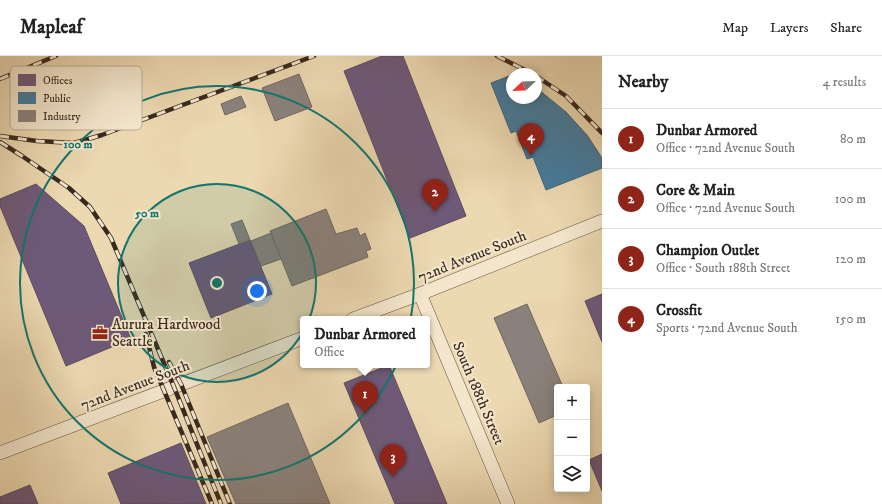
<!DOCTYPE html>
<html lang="en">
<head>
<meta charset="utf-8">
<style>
  :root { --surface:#fff; --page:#f2f2f2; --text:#222; --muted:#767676; --line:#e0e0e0; --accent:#8f2418 }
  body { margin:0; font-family:"IM FELL DW Pica",serif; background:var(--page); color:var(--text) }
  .controls { position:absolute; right:12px; bottom:12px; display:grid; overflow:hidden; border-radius:4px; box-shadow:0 2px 10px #0003 }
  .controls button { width:36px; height:36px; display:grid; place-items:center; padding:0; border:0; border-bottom:1px solid var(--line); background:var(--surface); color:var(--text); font:20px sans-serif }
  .compass { position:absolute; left:506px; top:12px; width:36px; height:36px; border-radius:50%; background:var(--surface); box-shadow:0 2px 10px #0003; rotate:247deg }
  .you { position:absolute; left:257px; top:235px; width:14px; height:14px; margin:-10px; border:3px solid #fff; border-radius:50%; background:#1a73e8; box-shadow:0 0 0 6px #1a73e833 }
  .badge { display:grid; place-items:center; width:26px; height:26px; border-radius:50%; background:var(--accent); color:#fff; font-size:13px; font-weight:700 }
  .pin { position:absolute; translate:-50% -33px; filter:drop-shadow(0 1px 2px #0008) }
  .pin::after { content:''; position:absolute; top:21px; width:14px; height:12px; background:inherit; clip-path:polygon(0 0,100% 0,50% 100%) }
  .popup { position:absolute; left:300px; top:260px; width:130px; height:52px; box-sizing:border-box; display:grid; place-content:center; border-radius:4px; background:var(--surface); filter:drop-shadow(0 1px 3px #0005); font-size:13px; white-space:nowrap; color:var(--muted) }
  .popup b { font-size:15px; color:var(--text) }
  .popup::after { content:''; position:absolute; left:50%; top:100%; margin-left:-8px; border:8px solid transparent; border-top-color:var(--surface) }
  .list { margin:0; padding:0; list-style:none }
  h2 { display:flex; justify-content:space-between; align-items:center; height:52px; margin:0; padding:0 16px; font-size:17px }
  h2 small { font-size:13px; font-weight:400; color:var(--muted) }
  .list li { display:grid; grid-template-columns:26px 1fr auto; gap:12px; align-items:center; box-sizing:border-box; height:60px; padding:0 16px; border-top:1px solid var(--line) }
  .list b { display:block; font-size:15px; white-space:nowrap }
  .list p { margin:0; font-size:13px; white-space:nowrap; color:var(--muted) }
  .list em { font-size:13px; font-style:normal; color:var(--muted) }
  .icon { flex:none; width:22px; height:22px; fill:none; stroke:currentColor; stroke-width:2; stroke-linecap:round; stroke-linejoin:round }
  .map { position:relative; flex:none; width:602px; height:448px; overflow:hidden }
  header { display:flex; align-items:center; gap:24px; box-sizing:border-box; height:56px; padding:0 20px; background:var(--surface); border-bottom:1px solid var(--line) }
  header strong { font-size:19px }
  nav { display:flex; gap:22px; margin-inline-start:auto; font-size:14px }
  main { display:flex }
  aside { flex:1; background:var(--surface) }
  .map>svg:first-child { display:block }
  .offices { fill:#6d597a; stroke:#5d4b5e }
  .public { fill:#457b9d; stroke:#416277 }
  .industry { fill:#8a817c; stroke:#716760 }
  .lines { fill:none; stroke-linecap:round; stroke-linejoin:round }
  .tertiary-casing { stroke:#655543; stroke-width:14 }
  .tertiary { stroke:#f3e6cc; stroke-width:13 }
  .rail-casing { stroke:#38291e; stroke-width:4.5 }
  .rail { stroke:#f3e6cc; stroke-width:3; stroke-dasharray:9; stroke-linecap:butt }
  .ring { fill:none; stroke:#0f766e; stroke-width:2 }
  .labels { text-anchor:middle; stroke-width:4; stroke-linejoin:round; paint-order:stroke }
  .street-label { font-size:15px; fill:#38291e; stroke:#f3e6cc }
  .poi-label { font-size:15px; fill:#38291e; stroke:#f3e6cc; text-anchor:start }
  .key { fill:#f3e6cc; stroke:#bbad98; stroke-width:1 }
  .key-label { font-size:11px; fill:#38291e }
  .centre { fill:#0f766e; stroke:#f3e6cc; stroke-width:2 }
  .ring-label { font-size:12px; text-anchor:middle; font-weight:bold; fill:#0f766e; stroke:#f3e6cc; stroke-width:4; stroke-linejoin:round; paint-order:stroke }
</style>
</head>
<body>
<header>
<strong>Mapleaf</strong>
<nav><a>Map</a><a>Layers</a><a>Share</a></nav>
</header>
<main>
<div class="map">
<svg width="602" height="448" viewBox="0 0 602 448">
  <rect width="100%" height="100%" fill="#ecd8b1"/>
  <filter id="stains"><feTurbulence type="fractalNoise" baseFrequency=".005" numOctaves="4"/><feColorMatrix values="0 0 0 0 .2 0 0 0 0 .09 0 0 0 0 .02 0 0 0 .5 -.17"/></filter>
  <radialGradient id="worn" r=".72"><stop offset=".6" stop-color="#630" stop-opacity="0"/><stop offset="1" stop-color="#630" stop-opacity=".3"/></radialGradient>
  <g class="offices">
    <path d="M 382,0 L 403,0 L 466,160 L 410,182 L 344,15 Z"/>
    <path d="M 36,128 L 84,170 L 131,283 L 66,310 L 0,150 L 0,143 Z"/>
    <path d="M 250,184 L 272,238 L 211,262 L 189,207 Z"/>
    <path d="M 602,238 L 602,286 L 585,245 Z"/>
    <path d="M 389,309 L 447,448 L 395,448 L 344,327 Z"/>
    <path d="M 181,387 L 206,448 L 121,448 L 108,417 Z"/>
    <path d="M 602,398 L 602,435 L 589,404 Z"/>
    <path d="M 30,429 L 38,448 L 0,448 L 0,441 Z"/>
  </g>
  <path class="public" d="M 512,19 L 512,42 L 536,42 L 536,32 L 539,34 L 566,56 L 587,79 L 602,102 L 602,112 L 546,134 L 533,101 L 527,103 L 516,75 L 511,77 L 491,27 Z"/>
  <g class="industry">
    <path d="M 299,18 L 312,51 L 275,65 L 262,32 Z"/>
    <path d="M 241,40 L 246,51 L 225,59 L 221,48 Z"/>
    <path d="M 326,153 L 336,178 L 357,172 L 360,180 L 365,177 L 371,193 L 366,195 L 368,201 L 292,230 L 270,175 Z"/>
    <path d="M 242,164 L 250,184 L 239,188 L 231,168 Z"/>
    <path d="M 271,177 L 281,203 L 261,210 L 251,185 Z"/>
    <path d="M 527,248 L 563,331 L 557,331 L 557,359 L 539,367 L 494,262 Z"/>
    <path d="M 288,347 L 330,448 L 236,448 L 207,381 Z"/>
  </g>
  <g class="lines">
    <defs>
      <g id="tertiary">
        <path d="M 420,238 L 508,448"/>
        <path d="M 353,263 L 420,238 L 602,165"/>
        <path d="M 0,397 L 303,282"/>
      </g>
    </defs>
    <use href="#tertiary" class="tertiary-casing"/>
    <use href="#tertiary" class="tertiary"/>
    <defs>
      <g id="rail">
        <path d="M 497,0 L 533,18"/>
        <path d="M 536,20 L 566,40 L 602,77"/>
        <path d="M 0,23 L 56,0"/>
        <path d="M 0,80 L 37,85 L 74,87 L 102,79 L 314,0"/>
        <path d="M 0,86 L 22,100 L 69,132 L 90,151 L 111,182 L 174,331 L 221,448"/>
        <path d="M 146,278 L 154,311 L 212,448"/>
        <path d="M 169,306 L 181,328 L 230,448"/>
      </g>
    </defs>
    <use href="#rail" class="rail-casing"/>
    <use href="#rail" class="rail"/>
  </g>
  <circle cx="217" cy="227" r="99" fill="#0f766e" fill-opacity=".12"/>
  <g class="ring">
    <circle cx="217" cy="227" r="99"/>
    <circle cx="217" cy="227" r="197"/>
  </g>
  <defs>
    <symbol id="office-bare" viewBox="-9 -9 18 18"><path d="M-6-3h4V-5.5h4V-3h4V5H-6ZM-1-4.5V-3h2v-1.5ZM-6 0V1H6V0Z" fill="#8f2418" stroke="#f3e6cc" stroke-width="2.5" paint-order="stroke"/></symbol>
  </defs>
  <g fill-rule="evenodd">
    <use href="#office-bare" x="89" y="266" width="22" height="22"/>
  </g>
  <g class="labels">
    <g class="street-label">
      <text transform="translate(472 200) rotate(-22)" y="5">72nd Avenue South</text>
      <text transform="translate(135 329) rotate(-21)" y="5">72nd Avenue South</text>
      <text transform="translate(479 337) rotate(67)" y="5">South 188th Street</text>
    </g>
    <g class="poi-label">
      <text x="112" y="273">Aurura Hardwood<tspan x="112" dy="17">Seattle</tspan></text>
    </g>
  </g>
  <rect x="10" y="10" width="132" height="64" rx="6" class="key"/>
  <rect x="18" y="18" width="18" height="12" fill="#6d597a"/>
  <rect x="18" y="36" width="18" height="12" fill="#457b9d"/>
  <rect x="18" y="54" width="18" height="12" fill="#8a817c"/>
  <g class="key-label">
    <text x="43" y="28">Offices</text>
    <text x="43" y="46">Public</text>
    <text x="43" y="64">Industry</text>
  </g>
  <circle cx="217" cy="227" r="6" class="centre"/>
  <g class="ring-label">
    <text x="78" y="92">100 m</text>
    <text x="147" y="161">50 m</text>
  </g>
  <rect width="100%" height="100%" filter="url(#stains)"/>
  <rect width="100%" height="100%" fill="url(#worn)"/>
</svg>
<div class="controls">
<button>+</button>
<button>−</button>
<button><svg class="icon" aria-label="layers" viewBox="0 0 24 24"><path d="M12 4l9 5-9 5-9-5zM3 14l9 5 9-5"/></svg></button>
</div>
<svg class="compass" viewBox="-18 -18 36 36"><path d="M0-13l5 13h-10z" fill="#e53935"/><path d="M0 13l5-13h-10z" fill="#767676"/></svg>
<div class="you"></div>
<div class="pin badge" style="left:365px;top:358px">1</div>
<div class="popup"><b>Dunbar Armored</b>Office</div>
<div class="pin badge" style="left:435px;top:156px">2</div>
<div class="pin badge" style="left:393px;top:421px">3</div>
<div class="pin badge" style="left:531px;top:100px">4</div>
</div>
<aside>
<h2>Nearby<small>4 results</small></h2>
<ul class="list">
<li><span class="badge">1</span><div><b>Dunbar Armored</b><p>Office · 72nd Avenue South</p></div><em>80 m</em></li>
<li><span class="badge">2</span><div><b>Core &amp; Main</b><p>Office · 72nd Avenue South</p></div><em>100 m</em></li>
<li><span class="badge">3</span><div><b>Champion Outlet</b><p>Office · South 188th Street</p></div><em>120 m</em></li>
<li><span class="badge">4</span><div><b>Crossfit</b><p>Sports · 72nd Avenue South</p></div><em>150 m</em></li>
</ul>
</aside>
</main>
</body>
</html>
